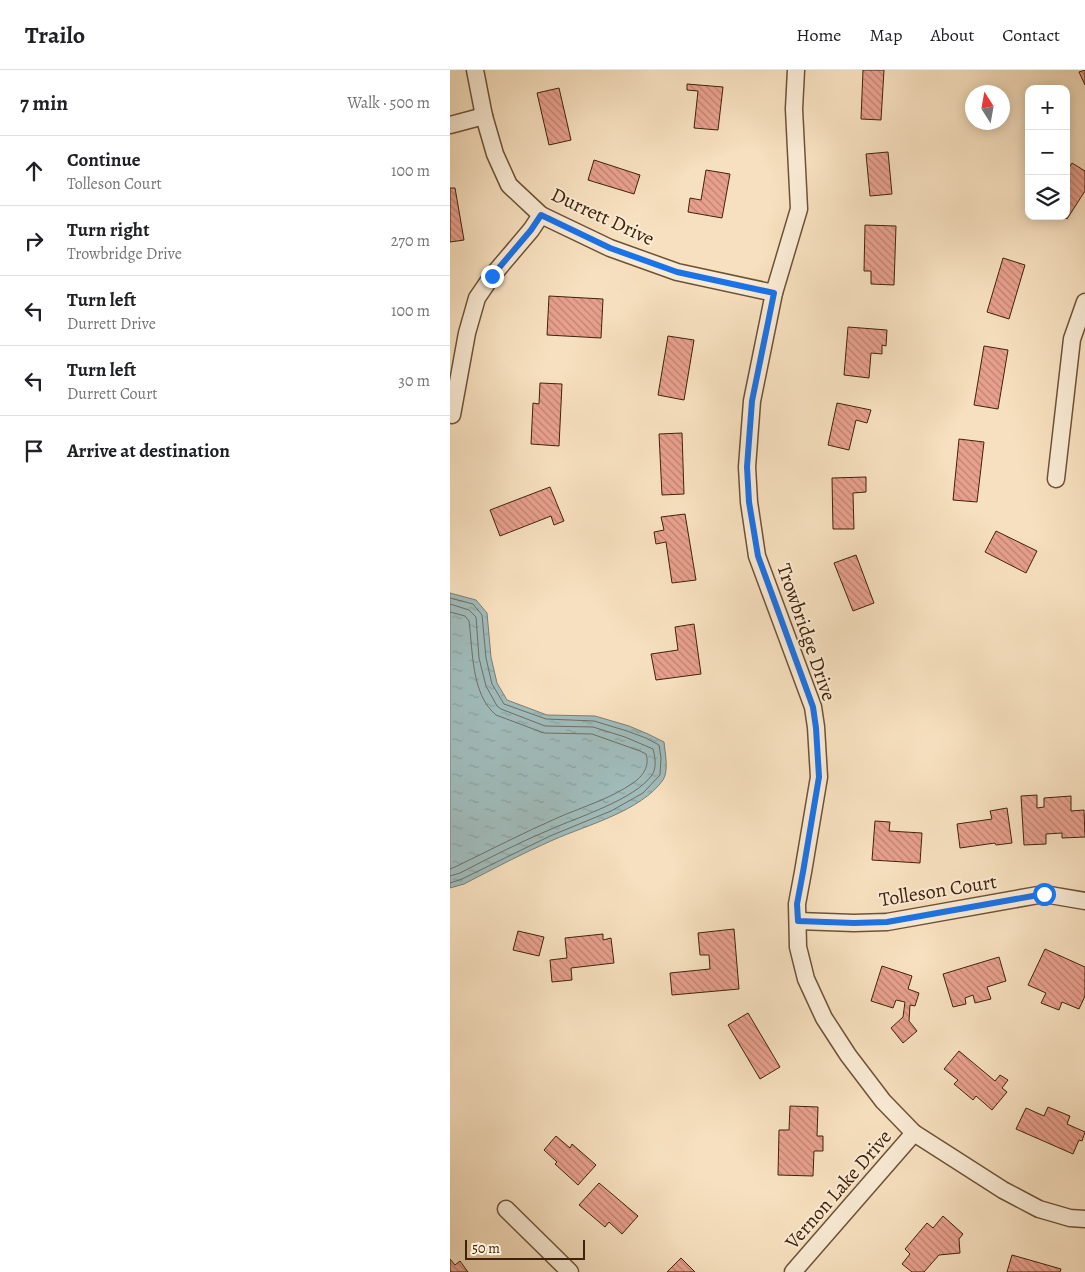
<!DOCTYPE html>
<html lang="en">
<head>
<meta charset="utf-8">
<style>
  :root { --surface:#fff; --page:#f6f6f6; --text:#202124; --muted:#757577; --line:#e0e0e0 }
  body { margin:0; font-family:Alegreya,serif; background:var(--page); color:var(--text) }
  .controls { position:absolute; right:15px; top:15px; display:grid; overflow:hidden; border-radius:10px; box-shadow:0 2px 12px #0003 }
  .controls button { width:45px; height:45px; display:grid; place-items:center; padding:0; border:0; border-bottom:1px solid var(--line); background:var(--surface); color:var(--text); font:25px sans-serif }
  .compass { position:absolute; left:515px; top:15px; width:45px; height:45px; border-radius:50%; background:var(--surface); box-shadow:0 2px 12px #0003; rotate:349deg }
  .scale { position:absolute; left:15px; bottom:12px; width:120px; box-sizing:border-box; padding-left:5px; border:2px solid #40220a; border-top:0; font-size:14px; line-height:18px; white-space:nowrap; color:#40220a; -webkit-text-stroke:4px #faebd5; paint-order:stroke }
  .stop { position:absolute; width:15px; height:15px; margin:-11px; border:4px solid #1a73e8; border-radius:50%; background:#fff }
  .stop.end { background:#1a73e8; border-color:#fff; box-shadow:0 1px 5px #0008 }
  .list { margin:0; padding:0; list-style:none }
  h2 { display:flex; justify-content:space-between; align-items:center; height:65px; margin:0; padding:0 20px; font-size:21px }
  h2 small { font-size:16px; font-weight:400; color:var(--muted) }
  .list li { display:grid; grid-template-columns:32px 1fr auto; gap:15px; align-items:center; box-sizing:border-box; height:70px; padding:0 20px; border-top:1px solid var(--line) }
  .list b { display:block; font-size:19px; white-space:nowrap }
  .list p { margin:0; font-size:16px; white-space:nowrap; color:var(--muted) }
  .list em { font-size:16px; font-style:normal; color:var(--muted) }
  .icon { flex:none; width:28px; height:28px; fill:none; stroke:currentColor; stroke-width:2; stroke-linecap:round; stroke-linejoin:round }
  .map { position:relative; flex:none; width:635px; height:1202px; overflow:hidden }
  header { display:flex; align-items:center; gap:30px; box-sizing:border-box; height:70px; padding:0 25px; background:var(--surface); border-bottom:1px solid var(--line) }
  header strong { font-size:24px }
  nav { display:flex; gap:28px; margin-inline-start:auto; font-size:18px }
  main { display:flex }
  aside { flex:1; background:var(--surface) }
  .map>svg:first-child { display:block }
  .water { fill:url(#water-ripples); stroke:#7a7e74 }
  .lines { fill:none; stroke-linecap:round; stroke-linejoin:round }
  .shore { stroke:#706e62; stroke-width:1 }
  .building { fill:url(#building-back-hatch); stroke:#40220a }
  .minor-casing { stroke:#6e5237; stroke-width:19 }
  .minor { stroke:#faebd5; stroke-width:16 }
  .route { stroke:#1a73e8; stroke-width:6 }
  .labels { text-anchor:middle; stroke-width:4; stroke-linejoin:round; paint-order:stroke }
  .street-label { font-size:20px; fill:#40220a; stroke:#faebd5 }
</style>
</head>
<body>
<header>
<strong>Trailo</strong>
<nav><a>Home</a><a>Map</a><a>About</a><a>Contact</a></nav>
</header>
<main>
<aside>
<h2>7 min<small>Walk · 500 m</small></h2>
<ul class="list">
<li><svg class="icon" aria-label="ahead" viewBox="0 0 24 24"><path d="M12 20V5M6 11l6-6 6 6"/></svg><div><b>Continue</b><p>Tolleson Court</p></div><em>100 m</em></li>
<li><svg class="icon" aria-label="right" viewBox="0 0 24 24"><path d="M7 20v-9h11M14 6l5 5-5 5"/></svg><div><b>Turn right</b><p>Trowbridge Drive</p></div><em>270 m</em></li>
<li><svg class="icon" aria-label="left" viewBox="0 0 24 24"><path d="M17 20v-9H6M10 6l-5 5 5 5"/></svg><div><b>Turn left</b><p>Durrett Drive</p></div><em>100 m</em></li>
<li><svg class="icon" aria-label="left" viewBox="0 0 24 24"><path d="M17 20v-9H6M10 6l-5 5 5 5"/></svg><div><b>Turn left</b><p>Durrett Court</p></div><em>30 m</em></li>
<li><svg class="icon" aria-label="arrive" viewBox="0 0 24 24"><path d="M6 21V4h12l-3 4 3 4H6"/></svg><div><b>Arrive at destination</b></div></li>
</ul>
</aside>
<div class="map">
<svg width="635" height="1202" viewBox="0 0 635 1202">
  <defs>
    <pattern id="water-ripples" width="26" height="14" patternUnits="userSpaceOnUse" patternTransform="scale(1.25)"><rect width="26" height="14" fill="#a0bbba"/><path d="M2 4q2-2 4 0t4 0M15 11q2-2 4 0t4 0" fill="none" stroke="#8ba09f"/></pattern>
    <pattern id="building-back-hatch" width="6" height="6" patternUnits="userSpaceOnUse" patternTransform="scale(1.25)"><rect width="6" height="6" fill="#e8a08d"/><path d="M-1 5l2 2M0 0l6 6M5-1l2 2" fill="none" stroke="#bd8271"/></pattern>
  </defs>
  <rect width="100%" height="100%" fill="#f7e0bf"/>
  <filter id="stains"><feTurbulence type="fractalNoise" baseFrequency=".004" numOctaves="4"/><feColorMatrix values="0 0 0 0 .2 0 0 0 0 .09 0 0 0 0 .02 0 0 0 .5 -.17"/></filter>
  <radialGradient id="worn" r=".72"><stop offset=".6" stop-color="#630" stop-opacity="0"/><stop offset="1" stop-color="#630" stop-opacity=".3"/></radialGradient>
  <path class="water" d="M 0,523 L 26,530 L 37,543 L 41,587 L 47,613 L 57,630 L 97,645 L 145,646 L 179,656 L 198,664 L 214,672 C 215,682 219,701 213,710 C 191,741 137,755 103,770 C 73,783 43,799 14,814 L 0,818 Z"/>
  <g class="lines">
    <g class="shore">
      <path d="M 0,528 L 23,534 L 32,545 L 36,588 L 42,614 L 54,634 L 96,649 L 144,651 L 177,661 L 196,668 L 209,675 L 211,688 L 210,705 L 193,723 L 161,741 L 100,766 L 12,809 L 0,813"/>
      <path d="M 0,534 L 19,540 L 26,547 L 29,588 L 36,616 L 47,636 L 51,639 L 95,656 L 143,657 L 175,667 L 203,679 C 205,686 207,698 202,705 C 184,730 128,747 99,760 C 68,773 39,788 10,803 L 0,806"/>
      <path d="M 0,542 L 15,546 L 19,551 C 23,581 21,624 46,645 L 94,663 L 142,664 L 190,681 L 196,684 C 200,696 193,706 183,713 C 160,729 132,737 107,748 C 73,763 40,780 7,796 L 0,799"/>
    </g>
  </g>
  <g class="building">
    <path d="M 413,0 L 434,0 L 431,50 L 411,49 Z"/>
    <path d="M 635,0 L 635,15 L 629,2 Z"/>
    <path d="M 237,14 L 273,17 L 268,60 L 244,58 L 248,21 L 237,20 Z"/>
    <path d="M 109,18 L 121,70 L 99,75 L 87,23 Z"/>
    <path d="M 438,82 L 442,124 L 420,126 L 416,84 Z"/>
    <path d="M 144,90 L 190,105 L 184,124 L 138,110 Z"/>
    <path d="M 622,93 L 635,101 L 635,121 L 617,149 L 613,146 L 616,146 L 616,102 Z"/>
    <path d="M 256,100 L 280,104 L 272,148 L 238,142 L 240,128 L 251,130 Z"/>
    <path d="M 0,118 L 5,118 L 14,170 L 0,172 Z"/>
    <path d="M 415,155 L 446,156 L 444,215 L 421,214 L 421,201 L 414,201 Z"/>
    <path d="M 553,188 L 575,195 L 559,249 L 537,242 Z"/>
    <path d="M 99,226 L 153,229 L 151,268 L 97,265 Z"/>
    <path d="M 398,257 L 437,260 L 436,276 L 432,275 L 432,284 L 421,283 L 419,308 L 394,305 Z"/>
    <path d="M 218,266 L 244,270 L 234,330 L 208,325 Z"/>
    <path d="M 534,276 L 558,280 L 548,339 L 524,335 Z"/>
    <path d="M 90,313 L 112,314 L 109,376 L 81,374 L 83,333 L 89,334 Z"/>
    <path d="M 387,333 L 421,340 L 417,353 L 406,350 L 399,380 L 378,375 Z"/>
    <path d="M 232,363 L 234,424 L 212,425 L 209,364 Z"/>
    <path d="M 509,369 L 534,372 L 527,432 L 503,430 Z"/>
    <path d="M 416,407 L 416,422 L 403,423 L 404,459 L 383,459 L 382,408 Z"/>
    <path d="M 100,417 L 114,451 L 104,455 L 101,446 L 50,466 L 40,440 Z"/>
    <path d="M 235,444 L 246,510 L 222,513 L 216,472 L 206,474 L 204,462 L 214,460 L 211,447 Z"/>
    <path d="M 546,461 L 587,481 L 576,503 L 535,482 Z"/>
    <path d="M 406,485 L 424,533 L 403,541 L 384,493 Z"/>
    <path d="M 244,554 L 251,604 L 206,610 L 201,584 L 228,580 L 225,557 Z"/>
    <path d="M 587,725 L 587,738 L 594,737 L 594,728 L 621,726 L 621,741 L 634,740 L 635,767 L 612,768 L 612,763 L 596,764 L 596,774 L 574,775 L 571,726 Z"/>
    <path d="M 557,738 L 562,773 L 546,775 L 545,773 L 510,778 L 507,754 L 542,749 L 540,741 Z"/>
    <path d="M 425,751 L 440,752 L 439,761 L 472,763 L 470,793 L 422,790 Z"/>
    <path d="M 284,859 L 289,919 L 222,925 L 220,903 L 260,899 L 259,885 L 250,885 L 248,863 Z"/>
    <path d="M 68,861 L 94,867 L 89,886 L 63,880 Z"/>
    <path d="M 153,864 L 153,870 L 161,868 L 164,893 L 121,898 L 122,910 L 102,912 L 100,890 L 117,888 L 115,868 Z"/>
    <path d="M 595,879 L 635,897 L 635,926 L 629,939 L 612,932 L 609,940 L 591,933 L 596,923 L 578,915 Z"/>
    <path d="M 549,887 L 556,911 L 537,917 L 541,929 L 525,933 L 523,925 L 515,928 L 516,934 L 503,937 L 493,904 Z"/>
    <path d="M 432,896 L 462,906 L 458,919 L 469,923 L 465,936 L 460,935 L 459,951 L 467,961 L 453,973 L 441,958 L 453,947 L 455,932 L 446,930 L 443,938 L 421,931 Z"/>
    <path d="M 298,943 L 330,997 L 310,1009 L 278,955 Z"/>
    <path d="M 509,981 L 545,1011 L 550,1005 L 558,1010 L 552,1018 L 557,1022 L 542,1040 L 526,1026 L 523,1030 L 504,1014 L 508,1010 L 494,999 Z"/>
    <path d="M 340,1036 L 368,1037 L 367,1066 L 373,1066 L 373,1081 L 364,1081 L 363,1106 L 328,1105 L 329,1060 L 339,1060 Z"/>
    <path d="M 598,1037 L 620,1046 L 617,1054 L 635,1062 L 632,1071 L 629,1070 L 623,1084 L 566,1059 L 576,1038 L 594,1046 Z"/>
    <path d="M 106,1066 L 120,1078 L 122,1074 L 146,1095 L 128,1115 L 105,1094 L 107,1092 L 94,1080 Z"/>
    <path d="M 149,1113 L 188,1146 L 172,1164 L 159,1152 L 155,1157 L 129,1135 Z"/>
    <path d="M 493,1146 L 513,1164 L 509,1169 L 510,1183 L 489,1185 L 474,1202 L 462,1202 L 452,1194 L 460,1184 L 455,1179 L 477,1153 L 483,1158 Z"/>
    <path d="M 562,1185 L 611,1199 L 610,1202 L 557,1202 Z"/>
    <path d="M 231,1188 L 245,1202 L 217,1202 Z"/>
    <path d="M 0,1189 L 5,1195 L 10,1191 L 18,1202 L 0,1202 Z"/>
  </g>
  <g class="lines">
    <defs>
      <g id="minor">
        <path d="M 25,0 L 34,46 L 45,84 L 59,115 L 91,145 L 160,178 L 227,202 L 324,223"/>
        <path d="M 346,0 L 344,39 L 349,139 L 324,223 L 302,331 L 297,397 L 299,432 L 307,486 L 363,637 L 366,657 L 369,707 L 353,802 L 347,834 L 348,877 L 356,909 L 374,948 L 398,985 L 433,1031 L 464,1063 L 553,1120 L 589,1139 L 620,1148 L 635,1149"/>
        <path d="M 0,55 L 34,46"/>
        <path d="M 2,345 L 17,263 L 27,228 L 42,206 L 81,160 L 91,145"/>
        <path d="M 606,409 L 622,269 L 635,232"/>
        <path d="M 348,851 L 404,853 L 437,852 L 594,824 L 635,831"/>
        <path d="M 56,1139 L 120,1202"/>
        <path d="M 343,1202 L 464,1063"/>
      </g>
    </defs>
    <use href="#minor" class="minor-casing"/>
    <use href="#minor" class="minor"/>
  </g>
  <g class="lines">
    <path class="route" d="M 42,206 L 81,160 L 91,145 L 160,178 L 227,202 L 324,223 L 302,331 L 297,397 L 299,432 L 308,486 L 363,637 L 366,658 L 369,707 L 353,802 L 347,834 L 348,851 L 404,853 L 437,852 L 594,824"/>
  </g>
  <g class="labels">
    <g class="street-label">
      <text transform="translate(153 146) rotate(25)" y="7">Durrett Drive</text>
      <text transform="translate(357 562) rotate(71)" y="7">Trowbridge Drive</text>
      <text transform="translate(488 820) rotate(-9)" y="7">Tolleson Court</text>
      <text transform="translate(388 1119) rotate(-49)" y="7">Vernon Lake Drive</text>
    </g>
  </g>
  <rect width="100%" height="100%" filter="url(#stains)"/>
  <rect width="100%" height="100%" fill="url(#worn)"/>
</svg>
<div class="controls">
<button>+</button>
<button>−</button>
<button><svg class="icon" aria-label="layers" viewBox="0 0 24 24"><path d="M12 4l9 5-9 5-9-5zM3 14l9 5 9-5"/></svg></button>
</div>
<svg class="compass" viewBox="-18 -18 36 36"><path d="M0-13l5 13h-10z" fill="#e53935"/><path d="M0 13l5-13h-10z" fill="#757577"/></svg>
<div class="scale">50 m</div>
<div class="stop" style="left:594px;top:824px"></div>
<div class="stop end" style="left:42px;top:206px"></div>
</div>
</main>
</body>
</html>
